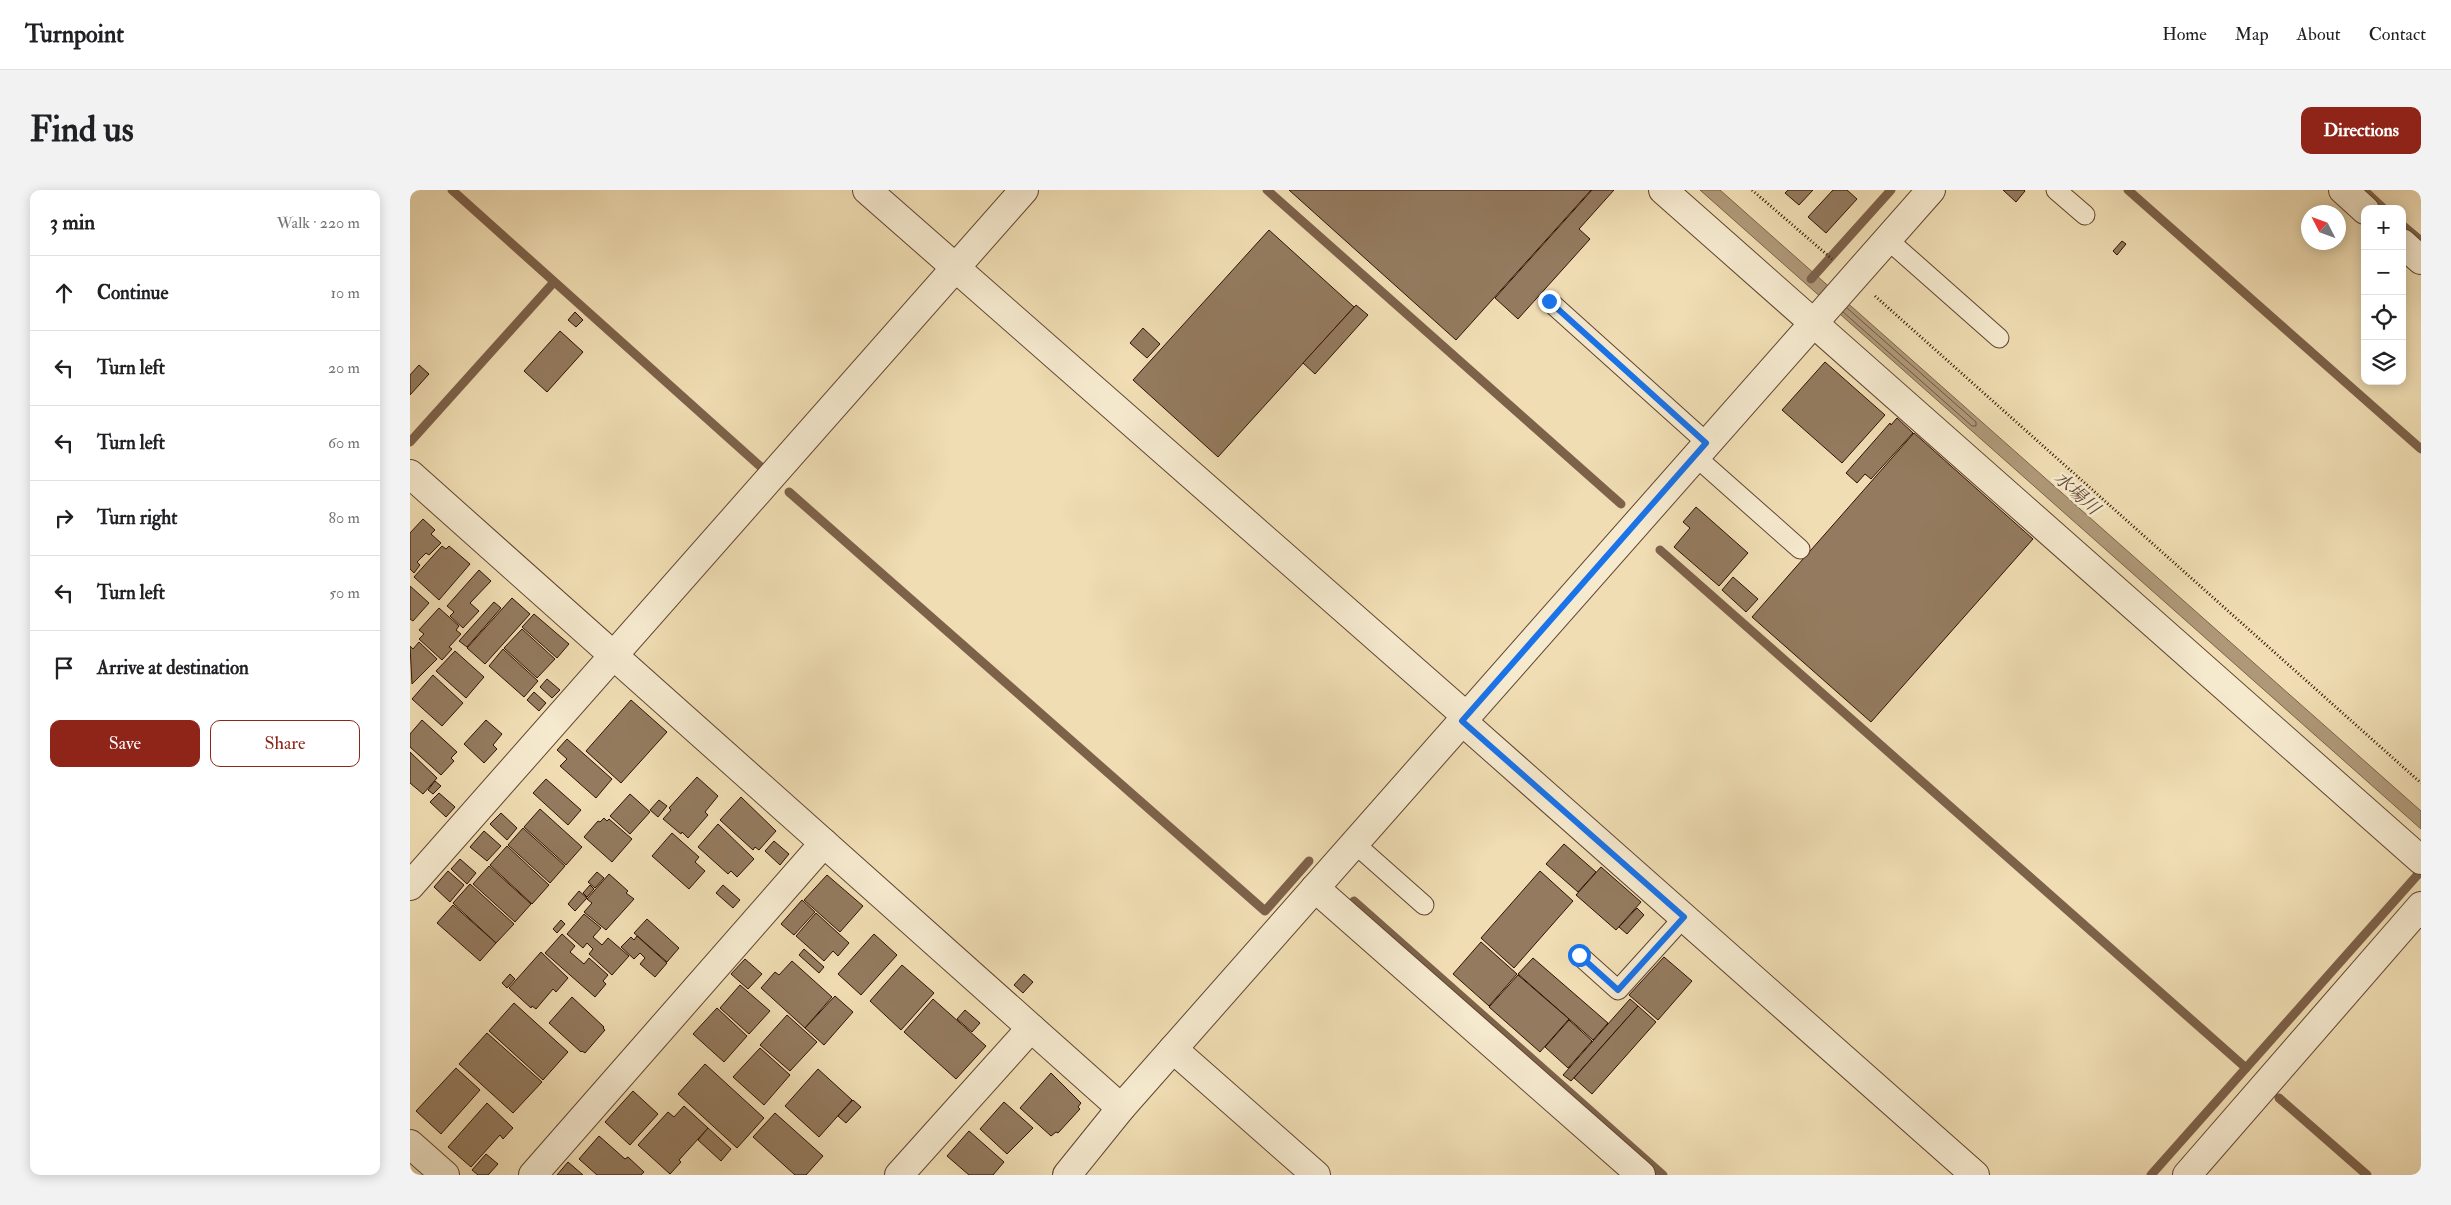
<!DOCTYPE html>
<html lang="en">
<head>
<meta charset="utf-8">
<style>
  :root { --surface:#fff; --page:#f2f2f2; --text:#202124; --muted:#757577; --line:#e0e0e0; --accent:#8f2418 }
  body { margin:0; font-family:"IM FELL Double Pica","Noto Serif JP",serif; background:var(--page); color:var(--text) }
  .controls { position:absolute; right:15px; top:15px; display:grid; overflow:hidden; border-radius:10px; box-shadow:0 2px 12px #0003 }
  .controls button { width:45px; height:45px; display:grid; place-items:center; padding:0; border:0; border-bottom:1px solid var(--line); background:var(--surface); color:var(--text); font:25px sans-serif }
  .compass { position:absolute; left:1891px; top:15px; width:45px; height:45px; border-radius:50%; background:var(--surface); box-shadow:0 2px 12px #0003; rotate:312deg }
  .stop { position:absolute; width:15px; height:15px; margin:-11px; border:4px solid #1a73e8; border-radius:50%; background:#fff }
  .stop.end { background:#1a73e8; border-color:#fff; box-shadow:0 1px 5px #0008 }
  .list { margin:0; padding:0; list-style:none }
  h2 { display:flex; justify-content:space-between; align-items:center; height:65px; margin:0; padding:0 20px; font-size:21px }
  h2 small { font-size:16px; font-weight:400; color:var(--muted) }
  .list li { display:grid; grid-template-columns:32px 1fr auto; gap:15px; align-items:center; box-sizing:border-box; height:75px; padding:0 20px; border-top:1px solid var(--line) }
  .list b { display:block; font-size:19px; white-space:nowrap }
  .list em { font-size:16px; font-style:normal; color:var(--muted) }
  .actions { display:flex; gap:10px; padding:15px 20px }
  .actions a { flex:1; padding:11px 0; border:1px solid var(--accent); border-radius:10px; text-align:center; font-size:18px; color:var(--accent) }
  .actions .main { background:var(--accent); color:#fff }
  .icon { flex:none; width:28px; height:28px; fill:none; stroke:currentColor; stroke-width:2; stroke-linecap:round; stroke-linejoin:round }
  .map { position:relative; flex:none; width:2011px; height:985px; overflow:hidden; border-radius:10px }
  header { display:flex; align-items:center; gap:30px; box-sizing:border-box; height:70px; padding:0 25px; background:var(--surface); border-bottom:1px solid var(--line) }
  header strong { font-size:24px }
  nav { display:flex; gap:28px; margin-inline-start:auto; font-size:18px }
  .intro { display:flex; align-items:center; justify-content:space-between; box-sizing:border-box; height:120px; padding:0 30px }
  h1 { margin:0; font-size:35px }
  .button { padding:12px 22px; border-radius:10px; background:var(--accent); color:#fff; font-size:18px; font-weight:700 }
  main { display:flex; gap:30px; padding:0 30px }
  aside { flex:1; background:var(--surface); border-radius:10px; box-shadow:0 2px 12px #0003 }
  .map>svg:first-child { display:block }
  .water { fill:#af9878; stroke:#7d624a }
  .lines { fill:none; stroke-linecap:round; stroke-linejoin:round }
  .shore { stroke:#70543e; stroke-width:1 }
  .stream { stroke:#7d624a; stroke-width:9 }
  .building { fill:#947b5f; stroke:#311105 }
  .service-casing { stroke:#614430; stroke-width:21 }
  .minor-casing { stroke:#614430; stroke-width:30 }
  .tertiary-casing { stroke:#614430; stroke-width:30 }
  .path { stroke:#311105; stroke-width:3; stroke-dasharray:1 2.5; stroke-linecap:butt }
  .service { stroke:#f5e9ce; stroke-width:19 }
  .minor { stroke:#f5e9ce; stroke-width:28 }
  .tertiary { stroke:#f5e9ce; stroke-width:28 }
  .route { stroke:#1a73e8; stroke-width:6 }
  .labels { text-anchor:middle; stroke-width:5; stroke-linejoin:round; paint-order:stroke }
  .water-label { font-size:18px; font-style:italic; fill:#634733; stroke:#f5e9ce }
</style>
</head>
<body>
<header>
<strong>Turnpoint</strong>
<nav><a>Home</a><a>Map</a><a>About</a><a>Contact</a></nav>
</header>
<div class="intro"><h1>Find us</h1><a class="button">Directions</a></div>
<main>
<aside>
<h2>3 min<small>Walk · 220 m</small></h2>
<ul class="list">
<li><svg class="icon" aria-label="ahead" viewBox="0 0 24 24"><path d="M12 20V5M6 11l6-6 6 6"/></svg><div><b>Continue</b></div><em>10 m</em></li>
<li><svg class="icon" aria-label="left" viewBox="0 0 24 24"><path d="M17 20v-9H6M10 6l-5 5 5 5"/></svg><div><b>Turn left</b></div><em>20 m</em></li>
<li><svg class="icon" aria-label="left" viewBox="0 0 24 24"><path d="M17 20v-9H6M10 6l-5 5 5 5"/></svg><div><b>Turn left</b></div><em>60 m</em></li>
<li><svg class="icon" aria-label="right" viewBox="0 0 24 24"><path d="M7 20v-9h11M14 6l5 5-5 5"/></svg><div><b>Turn right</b></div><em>80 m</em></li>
<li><svg class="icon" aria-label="left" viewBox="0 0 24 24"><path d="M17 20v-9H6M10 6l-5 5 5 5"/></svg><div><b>Turn left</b></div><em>50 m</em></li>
<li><svg class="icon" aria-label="arrive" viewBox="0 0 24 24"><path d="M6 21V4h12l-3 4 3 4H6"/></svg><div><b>Arrive at destination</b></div></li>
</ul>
<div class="actions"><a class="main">Save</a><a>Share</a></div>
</aside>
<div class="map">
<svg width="2011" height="985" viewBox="0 0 2011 985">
  <rect width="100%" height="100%" fill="#f0ddb3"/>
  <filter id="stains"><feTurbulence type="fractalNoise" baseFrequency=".004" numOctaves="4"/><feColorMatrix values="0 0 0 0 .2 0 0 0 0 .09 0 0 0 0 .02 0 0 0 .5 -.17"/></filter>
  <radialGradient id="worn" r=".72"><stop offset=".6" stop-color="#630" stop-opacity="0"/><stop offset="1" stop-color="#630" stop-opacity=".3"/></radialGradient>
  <path class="water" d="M 1290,0 L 1310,0 L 2011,621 L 2011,639 Z"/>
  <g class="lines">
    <path class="shore" d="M 1433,122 L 1562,236 L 1566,236 L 1566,232 L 1437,118"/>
    <g class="stream">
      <path d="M 42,0 L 352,278"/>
      <path d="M 857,0 L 1211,314"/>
      <path d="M 1718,0 L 2011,259"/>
      <path d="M 1957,3 L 1974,19"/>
      <path d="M 1992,35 L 2011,51"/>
      <path d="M 1401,89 L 1481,0"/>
      <path d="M 0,252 L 144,92"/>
      <path d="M 379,302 L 855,721 L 899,671"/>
      <path d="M 1250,360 L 1836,878"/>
      <path d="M 944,711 L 1253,985"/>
      <path d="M 1869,908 L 1957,985"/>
      <path d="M 1741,985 L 2011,681"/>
    </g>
  </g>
  <g class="building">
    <path d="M 879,0 L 1181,0 L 1046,150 Z"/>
    <path d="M 1182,0 L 1204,0 L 1169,39 L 1180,49 L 1108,129 L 1085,108 Z"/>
    <path d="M 1378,0 L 1403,0 L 1389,15 L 1375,3 Z"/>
    <path d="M 1423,0 L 1437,0 L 1447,9 L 1416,43 L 1398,27 Z"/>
    <path d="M 1593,0 L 1614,0 L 1615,1 L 1606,12 Z"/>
    <path d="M 859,40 L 944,117 L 808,267 L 723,190 Z"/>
    <path d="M 1712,51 L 1716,54 L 1707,65 L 1703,61 Z"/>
    <path d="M 946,115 L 958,125 L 905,184 L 893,173 Z"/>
    <path d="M 165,122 L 173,130 L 166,137 L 158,130 Z"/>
    <path d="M 733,138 L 750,154 L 737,168 L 720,153 Z"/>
    <path d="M 150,141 L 173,162 L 137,202 L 114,181 Z"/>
    <path d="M 1415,172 L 1475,225 L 1432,273 L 1372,220 Z"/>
    <path d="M 9,175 L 19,184 L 0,205 L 0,185 Z"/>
    <path d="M 1487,228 L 1503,243 L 1461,289 L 1455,284 L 1447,293 L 1436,283 L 1480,233 L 1481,235 Z"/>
    <path d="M 1504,243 L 1623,349 L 1461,532 L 1342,427 Z"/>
    <path d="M 1286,317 L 1338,363 L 1309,396 L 1264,357 L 1280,338 L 1273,332 Z"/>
    <path d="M 13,329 L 25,340 L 21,344 L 31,353 L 19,365 L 16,363 L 7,372 L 10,375 L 4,383 L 0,379 L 0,343 Z"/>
    <path d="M 32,356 L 36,359 L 39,356 L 60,374 L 29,410 L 4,387 Z"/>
    <path d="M 69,380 L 81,391 L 60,413 L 69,421 L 53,438 L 40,426 L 44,422 L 37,416 Z"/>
    <path d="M 1323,387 L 1348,409 L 1336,422 L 1312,400 Z"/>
    <path d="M 0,396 L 19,413 L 3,431 L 0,429 Z"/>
    <path d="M 102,408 L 120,424 L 75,474 L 57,458 Z"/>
    <path d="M 84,412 L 91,418 L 57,457 L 49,451 Z"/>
    <path d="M 29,418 L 49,436 L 46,440 L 51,444 L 39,457 L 42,459 L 32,470 L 9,449 L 14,444 L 9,440 Z"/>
    <path d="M 124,424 L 159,454 L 147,468 L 112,437 Z"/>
    <path d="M 112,439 L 145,469 L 127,488 L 94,458 Z"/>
    <path d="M 9,452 L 27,469 L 2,494 L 0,456 L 3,459 Z"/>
    <path d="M 93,459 L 128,491 L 114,507 L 79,476 Z"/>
    <path d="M 45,461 L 74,487 L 56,508 L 26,481 Z"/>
    <path d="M 23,485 L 53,513 L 32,536 L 2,509 Z"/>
    <path d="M 137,489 L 150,500 L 142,508 L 130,497 Z"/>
    <path d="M 124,502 L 136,513 L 129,521 L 117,510 Z"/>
    <path d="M 221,510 L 257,542 L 211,593 L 176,561 Z"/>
    <path d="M 12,530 L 47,562 L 41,568 L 44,571 L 31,585 L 0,557 L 0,544 Z"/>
    <path d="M 76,530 L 92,544 L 83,555 L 87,559 L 74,573 L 54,554 Z"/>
    <path d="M 157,549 L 202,589 L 186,608 L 150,576 L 157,569 L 147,560 Z"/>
    <path d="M 0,562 L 27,588 L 13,604 L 0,593 Z"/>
    <path d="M 287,587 L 308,606 L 295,622 L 298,625 L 278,648 L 272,642 L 271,644 L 253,629 L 261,620 L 259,618 Z"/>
    <path d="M 136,589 L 171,620 L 158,635 L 123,603 Z"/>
    <path d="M 25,591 L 31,596 L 23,604 L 18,600 Z"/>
    <path d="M 29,603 L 45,617 L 36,627 L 20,612 Z"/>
    <path d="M 220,604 L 240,622 L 220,644 L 200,626 Z"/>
    <path d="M 331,607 L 366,641 L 349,660 L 345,657 L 343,660 L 310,630 Z"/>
    <path d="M 249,610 L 257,616 L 248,627 L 240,620 Z"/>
    <path d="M 130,619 L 172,657 L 156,675 L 114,637 Z"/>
    <path d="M 91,623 L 107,638 L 97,650 L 80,634 Z"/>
    <path d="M 194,628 L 197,631 L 199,629 L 222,649 L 202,672 L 174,647 L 188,631 L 190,632 Z"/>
    <path d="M 308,634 L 344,669 L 327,687 L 321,681 L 318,684 L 288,657 Z"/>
    <path d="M 113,638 L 155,676 L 140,693 L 98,655 Z"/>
    <path d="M 74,641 L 91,656 L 77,671 L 60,657 Z"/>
    <path d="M 262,643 L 289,667 L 285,672 L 295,681 L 279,699 L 242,666 Z"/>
    <path d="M 364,651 L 379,664 L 370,675 L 355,661 Z"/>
    <path d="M 1154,654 L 1186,682 L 1168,702 L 1136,674 Z"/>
    <path d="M 97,656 L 139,695 L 122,714 L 80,675 Z"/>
    <path d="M 50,669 L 66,683 L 57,694 L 41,679 Z"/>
    <path d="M 79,676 L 121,714 L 105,732 L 63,694 Z"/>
    <path d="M 1191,677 L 1231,712 L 1206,740 L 1166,705 Z"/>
    <path d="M 38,681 L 54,695 L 40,712 L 24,697 Z"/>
    <path d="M 1130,681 L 1163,711 L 1104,778 L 1071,748 Z"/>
    <path d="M 187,682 L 194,688 L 185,698 L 178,692 Z"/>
    <path d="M 199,684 L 218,701 L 216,703 L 224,709 L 196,740 L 174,722 L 182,713 L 177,709 Z"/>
    <path d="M 417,685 L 453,716 L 430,742 L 394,710 Z"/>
    <path d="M 60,694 L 104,734 L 86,753 L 43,713 Z"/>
    <path d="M 180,695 L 184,699 L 177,707 L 173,703 Z"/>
    <path d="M 313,695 L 330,710 L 323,718 L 306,703 Z"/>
    <path d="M 169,701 L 177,708 L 165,721 L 158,714 Z"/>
    <path d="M 392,710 L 405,722 L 384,745 L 371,734 Z"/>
    <path d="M 43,715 L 86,753 L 70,771 L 27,733 Z"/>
    <path d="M 1227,718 L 1234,725 L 1217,744 L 1209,737 Z"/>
    <path d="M 406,723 L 439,753 L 428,766 L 423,761 L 414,771 L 386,746 Z"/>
    <path d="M 174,724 L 191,738 L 183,747 L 192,755 L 198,748 L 219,766 L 202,785 L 179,764 L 183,759 L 177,753 L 173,758 L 157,744 Z"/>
    <path d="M 237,729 L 269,758 L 257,772 L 224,743 Z"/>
    <path d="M 151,730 L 155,734 L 147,743 L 143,739 Z"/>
    <path d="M 152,744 L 165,756 L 160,762 L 174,774 L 179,768 L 198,785 L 193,791 L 196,794 L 185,807 L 135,763 Z"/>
    <path d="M 464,744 L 487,765 L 451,805 L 428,784 Z"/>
    <path d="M 227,746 L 257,773 L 245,787 L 230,774 L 235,768 L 230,763 L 224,769 L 211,757 L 221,747 L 224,750 Z"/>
    <path d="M 1071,752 L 1107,784 L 1079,816 L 1043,784 Z"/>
    <path d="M 394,759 L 414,777 L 409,783 L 389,765 Z"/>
    <path d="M 131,762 L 158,788 L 146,802 L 143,799 L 126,819 L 122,816 L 121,818 L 99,798 Z"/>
    <path d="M 1254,767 L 1282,791 L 1248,830 L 1219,805 Z"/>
    <path d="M 1123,768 L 1198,833 L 1183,850 L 1108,784 Z"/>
    <path d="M 335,769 L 352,784 L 338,799 L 321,784 Z"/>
    <path d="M 382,771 L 422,807 L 395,838 L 351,798 L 365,782 L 369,785 Z"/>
    <path d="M 492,775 L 524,803 L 491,840 L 460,811 Z"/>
    <path d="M 100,784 L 105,789 L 97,798 L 92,793 Z"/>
    <path d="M 614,784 L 623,792 L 613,803 L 604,795 Z"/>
    <path d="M 1108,785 L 1159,829 L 1130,862 L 1079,817 Z"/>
    <path d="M 330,795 L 360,821 L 339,844 L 310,818 Z"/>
    <path d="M 425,806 L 443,822 L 414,855 L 395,838 Z"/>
    <path d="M 162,807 L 194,837 L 193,838 L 195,840 L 175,863 L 172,861 L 171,862 L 139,833 Z"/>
    <path d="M 523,809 L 576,856 L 546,889 L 494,842 Z"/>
    <path d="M 1220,809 L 1228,816 L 1161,891 L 1153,885 Z"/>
    <path d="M 104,813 L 158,862 L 133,890 L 79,841 Z"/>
    <path d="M 1228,816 L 1246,832 L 1182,904 L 1164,888 Z"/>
    <path d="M 307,818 L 337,846 L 314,872 L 283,844 Z"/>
    <path d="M 555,820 L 570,833 L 562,842 L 547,829 Z"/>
    <path d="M 377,825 L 407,852 L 380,881 L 350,855 Z"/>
    <path d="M 1159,830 L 1182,851 L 1158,878 L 1135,857 Z"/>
    <path d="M 77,843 L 132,892 L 103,923 L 49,874 Z"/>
    <path d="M 350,858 L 380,885 L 354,915 L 323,887 Z"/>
    <path d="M 295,874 L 354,928 L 327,958 L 268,904 Z"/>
    <path d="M 46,878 L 70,900 L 31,944 L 6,921 Z"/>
    <path d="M 408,879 L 442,910 L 409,947 L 375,916 Z"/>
    <path d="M 641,883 L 671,913 L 668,917 L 670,919 L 648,943 L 646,942 L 641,946 L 610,918 Z"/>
    <path d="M 223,901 L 248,924 L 220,955 L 195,932 Z"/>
    <path d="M 443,910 L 451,917 L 436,933 L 428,926 Z"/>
    <path d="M 594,912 L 623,938 L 597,964 L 570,939 Z"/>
    <path d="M 77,913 L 103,938 L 93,949 L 90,945 L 61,977 L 38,957 Z"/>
    <path d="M 274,916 L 298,938 L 269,970 L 271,972 L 260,984 L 228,955 L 258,922 L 264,927 Z"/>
    <path d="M 365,923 L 413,966 L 396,985 L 385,985 L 343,947 Z"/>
    <path d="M 298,938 L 321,959 L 311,971 L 288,950 Z"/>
    <path d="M 559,941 L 594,972 L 583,985 L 559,985 L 537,966 Z"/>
    <path d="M 189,946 L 215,969 L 218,967 L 234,982 L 231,985 L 187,985 L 169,969 Z"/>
    <path d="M 76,964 L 88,974 L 78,985 L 68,985 L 62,980 Z"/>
    <path d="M 158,972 L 173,985 L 147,985 Z"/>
  </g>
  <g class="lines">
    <defs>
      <g id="service">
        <path d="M 1646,0 L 1675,25"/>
        <path d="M 1477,49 L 1589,148"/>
        <path d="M 1139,111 L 1297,253"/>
        <path d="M 1285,266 L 1390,359"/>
        <path d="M 944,653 L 1014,715"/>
        <path d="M 1169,765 L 1208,800 L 1274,727"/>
      </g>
      <g id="minor">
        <path d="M 457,0 L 1056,526"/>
        <path d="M 1253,0 L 2011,670"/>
        <path d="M 1933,0 L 1955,20"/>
        <path d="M 1992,53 L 2011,70"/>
        <path d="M 0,284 L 711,918"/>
        <path d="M 1052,531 L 1565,985"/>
        <path d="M 0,696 L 614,0"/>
        <path d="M 905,698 L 1231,985"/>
        <path d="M 0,954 L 35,985"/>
        <path d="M 123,985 L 414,653"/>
        <path d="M 489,985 L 621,838"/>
        <path d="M 657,985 L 711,918 L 1521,0"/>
        <path d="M 1777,985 L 2011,716"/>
      </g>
      <path id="tertiary" d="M 763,859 L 906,985"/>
    </defs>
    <use href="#service" class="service-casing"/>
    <use href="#minor" class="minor-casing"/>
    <use href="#tertiary" class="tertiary-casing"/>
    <g class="path">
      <path d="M 1342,0 L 1422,69"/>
      <path d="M 1465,106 L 2011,593"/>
    </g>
    <use href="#service" class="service"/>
    <use href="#minor" class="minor"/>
    <use href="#tertiary" class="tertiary"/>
  </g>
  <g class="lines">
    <path class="route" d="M 1139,111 L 1296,253 L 1052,531 L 1274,727 L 1208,800 L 1169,765"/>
  </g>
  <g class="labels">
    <g class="water-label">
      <text transform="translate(1667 303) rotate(42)" y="6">水場川</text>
    </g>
  </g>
  <rect width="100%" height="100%" filter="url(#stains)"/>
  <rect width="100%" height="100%" fill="url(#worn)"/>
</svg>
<div class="controls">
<button>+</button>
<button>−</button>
<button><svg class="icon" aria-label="locate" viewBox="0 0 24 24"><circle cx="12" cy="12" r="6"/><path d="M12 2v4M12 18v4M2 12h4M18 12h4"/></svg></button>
<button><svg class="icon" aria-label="layers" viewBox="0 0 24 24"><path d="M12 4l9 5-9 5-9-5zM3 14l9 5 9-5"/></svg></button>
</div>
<svg class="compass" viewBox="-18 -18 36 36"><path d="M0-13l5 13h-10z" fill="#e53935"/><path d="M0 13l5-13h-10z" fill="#757577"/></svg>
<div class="stop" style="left:1169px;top:765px"></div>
<div class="stop end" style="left:1139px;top:111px"></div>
</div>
</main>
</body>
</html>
